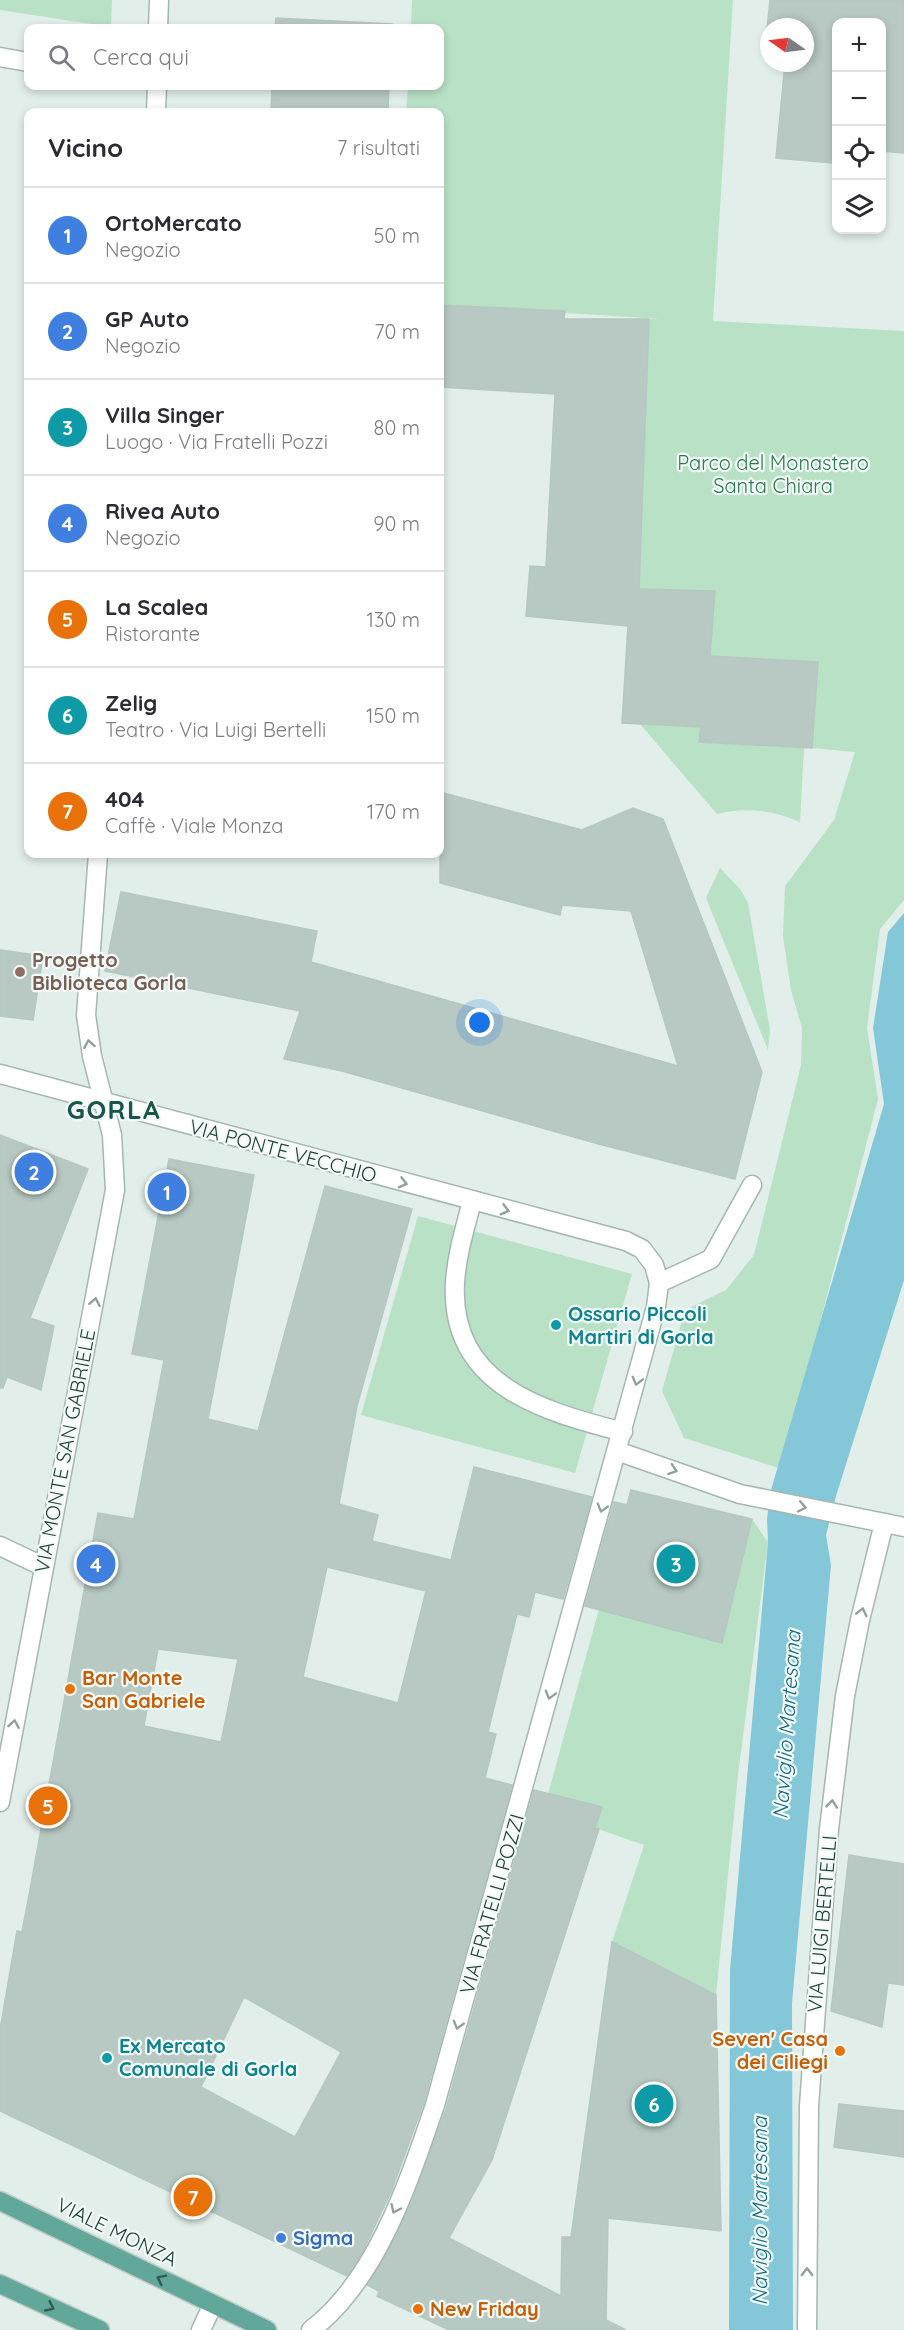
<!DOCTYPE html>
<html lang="it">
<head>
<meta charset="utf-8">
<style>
  :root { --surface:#fff; --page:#f2f2f3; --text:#2b2b33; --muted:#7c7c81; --line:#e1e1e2; --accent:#0f766e }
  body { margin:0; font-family:Quicksand,sans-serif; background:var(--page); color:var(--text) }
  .controls { position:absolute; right:18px; top:18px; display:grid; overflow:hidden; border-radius:12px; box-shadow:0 3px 9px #0003 }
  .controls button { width:54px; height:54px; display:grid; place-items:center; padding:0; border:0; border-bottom:2px solid var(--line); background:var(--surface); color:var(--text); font:30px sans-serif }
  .compass { position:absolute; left:760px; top:18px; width:54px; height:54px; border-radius:50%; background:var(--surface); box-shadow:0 3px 9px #0003; rotate:284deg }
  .you { position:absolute; left:480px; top:1023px; width:21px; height:21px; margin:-15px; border:4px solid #fff; border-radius:50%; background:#1a73e8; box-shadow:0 0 0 9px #1a73e833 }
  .badge { display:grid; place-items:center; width:39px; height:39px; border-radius:50%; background:var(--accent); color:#fff; font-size:20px; font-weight:700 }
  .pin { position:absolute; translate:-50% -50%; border:3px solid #fff; box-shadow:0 2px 6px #0006 }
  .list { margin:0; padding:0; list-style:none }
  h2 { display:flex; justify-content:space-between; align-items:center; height:78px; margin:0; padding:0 24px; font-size:26px }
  h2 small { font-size:20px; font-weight:400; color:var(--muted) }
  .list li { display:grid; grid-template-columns:39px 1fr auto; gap:18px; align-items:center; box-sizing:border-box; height:96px; padding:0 24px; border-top:2px solid var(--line) }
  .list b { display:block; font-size:22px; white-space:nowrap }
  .list p { margin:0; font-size:20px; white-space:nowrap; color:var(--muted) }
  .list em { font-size:20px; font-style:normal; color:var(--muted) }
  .icon { flex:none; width:33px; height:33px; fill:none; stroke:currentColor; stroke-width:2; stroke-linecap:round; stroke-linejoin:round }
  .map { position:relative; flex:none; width:904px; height:2330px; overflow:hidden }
  .search { position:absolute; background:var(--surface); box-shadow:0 3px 9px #0003; left:24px; top:24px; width:420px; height:66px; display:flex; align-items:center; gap:15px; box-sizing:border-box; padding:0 21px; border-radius:12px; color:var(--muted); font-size:22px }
  .panel { position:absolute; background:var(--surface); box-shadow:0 3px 9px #0003; left:24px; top:108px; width:420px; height:750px; border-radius:12px }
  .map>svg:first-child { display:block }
  .green { fill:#b9e1c6 }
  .water { fill:#84c7d8 }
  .building { fill:#b7c9c2; stroke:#b4c8c1; stroke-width:1.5; fill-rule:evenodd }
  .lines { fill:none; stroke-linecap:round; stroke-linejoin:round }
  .minor-casing { stroke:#a4b7b1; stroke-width:21 }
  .major-casing { stroke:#c1cac8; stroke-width:21 }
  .minor { stroke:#fff; stroke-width:18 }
  .major { stroke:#62a89a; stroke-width:18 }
  .oneway { stroke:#90a09c }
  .oneway2 { stroke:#305b52 }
  .education-dot { fill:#8d6e63; stroke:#f3faf7; stroke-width:2 }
  .culture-dot { fill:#0f9aa8; stroke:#f3faf7; stroke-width:2 }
  .food-dot { fill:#e8710a; stroke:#f3faf7; stroke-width:2 }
  .shop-dot { fill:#3f7fe0; stroke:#f3faf7; stroke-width:2 }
  .labels { text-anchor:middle; stroke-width:4.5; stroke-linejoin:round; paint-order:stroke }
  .park-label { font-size:20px; fill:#267c4c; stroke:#f3faf7 }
  .education-label { font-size:20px; font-weight:bold; fill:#785e54; stroke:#f3faf7; text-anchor:start }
  .street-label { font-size:20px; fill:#20413a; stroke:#f3faf7 }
  .culture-label { font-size:20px; font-weight:bold; fill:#0d838f; stroke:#f3faf7; text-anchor:start }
  .food-label { font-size:20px; font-weight:bold; fill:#c56008; stroke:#f3faf7; text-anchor:start }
  .shop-label { font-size:20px; font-weight:bold; fill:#366cbe; stroke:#f3faf7; text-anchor:start }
  .water-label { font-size:21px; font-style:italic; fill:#136a83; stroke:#f3faf7 }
  .district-label { font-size:26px; font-weight:bold; letter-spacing:1.5px; fill:#19554a; stroke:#f3faf7 }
</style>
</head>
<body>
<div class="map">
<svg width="904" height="2330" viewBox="0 0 904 2330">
  <rect width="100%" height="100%" fill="#e2eee9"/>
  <g class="green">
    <path d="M 0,0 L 112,0 L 111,27 L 0,10 Z"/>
    <path d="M 412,0 L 733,0 L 713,321 L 904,331 L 904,900 L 880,929 L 867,1028 L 878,1099 L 782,1469 L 684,1438 L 662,1391 L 685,1310 L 726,1290 L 754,1255 L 801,1065 L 802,1028 L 791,990 L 783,936 L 785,886 L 834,820 L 855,752 L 812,748 L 818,662 L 710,656 L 715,591 L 639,589 L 649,319 L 660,319 L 440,305 L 440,112 L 406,112 L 408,86 L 440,86 L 440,28 L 411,28 Z"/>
    <path d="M 640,724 L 701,727 L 699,742 L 804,748 L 800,822 C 775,810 744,807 717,814 Z"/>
    <path d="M 720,868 L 740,889 L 748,903 L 770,1030 L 768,1050 L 706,898 Z"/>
    <path d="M 418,1216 L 632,1274 L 575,1473 L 361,1415 Z"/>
    <path d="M 752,1519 L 768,1542 L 738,1775 L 716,1995 L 612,1942 L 644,1845 L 595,1828 L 548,1794 L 599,1609 L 722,1643 Z"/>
  </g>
  <path class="water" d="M 904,913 L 904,1280 L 836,1496 L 826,1535 L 831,1565 L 792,2003 L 793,2330 L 729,2330 L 730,1970 L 768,1542 L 767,1519 L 771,1490 L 884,1104 L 873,1028 L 888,932 Z"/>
  <g class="building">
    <path d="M 770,0 L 904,0 L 904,153 L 882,151 L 882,22 L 837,22 L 837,147 L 833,163 L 776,158 L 785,63 L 805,63 L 805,27 L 769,27 L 769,59 L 764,58 Z"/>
    <path d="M 276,18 L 392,24 L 392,28 L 275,28 Z"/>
    <path d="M 272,86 L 389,86 L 388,112 L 271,112 Z"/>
    <path d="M 440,305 L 565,311 L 564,319 L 649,319 L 639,589 L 715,591 L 710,656 L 818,662 L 812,748 L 699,742 L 701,727 L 622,723 L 628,626 L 526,616 L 530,566 L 546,567 L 555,394 L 440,387 Z"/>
    <path d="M 440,792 L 582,830 L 633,808 L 663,819 L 762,1072 L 735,1179 L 595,1143 L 342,1071 L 284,1059 L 300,1011 L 105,971 L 121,892 L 317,931 L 311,962 L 678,1066 L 631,911 L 562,905 L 560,915 L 440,883 Z"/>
    <path d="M 0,950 L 43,956 L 33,1020 L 0,1016 Z"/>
    <path d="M 0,1135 L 88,1169 L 30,1318 L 54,1326 L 41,1390 L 7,1377 L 3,1388 L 0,1388 Z"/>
    <path d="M 169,1159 L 254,1175 L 208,1419 L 258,1431 L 325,1186 L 412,1209 L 357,1406 L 339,1504 L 378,1515 L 372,1541 L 451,1560 L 474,1467 L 592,1497 L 563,1599 L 535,1592 L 529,1617 L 517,1614 L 488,1732 L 496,1734 L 485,1778 L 512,1785 L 424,2102 L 391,2192 L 363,2251 L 347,2276 L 0,2111 L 0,2030 L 17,1931 L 22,1932 L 30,1890 L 98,1513 L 134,1519 L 164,1360 L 132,1354 ZM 327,1567 L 426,1591 L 398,1703 L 303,1677 ZM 158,1649 L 238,1659 L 221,1742 L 144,1726 ZM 244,1997 L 341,2052 L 295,2137 L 201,2087 Z"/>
    <path d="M 631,1490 L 752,1519 L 722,1643 L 585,1606 L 614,1502 L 627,1505 Z"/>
    <path d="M 534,1790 L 602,1807 L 595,1828 L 599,1829 L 492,2160 L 449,2238 L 561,2296 L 562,2237 L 571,2237 L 612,1942 L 716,1995 L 721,2231 L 608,2218 L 606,2320 L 626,2330 L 449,2330 L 377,2296 L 379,2291 L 367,2285 L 382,2262 L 412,2201 L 446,2109 Z"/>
    <path d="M 849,1855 L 904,1864 L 904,1985 L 888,1983 L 882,2027 L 831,2011 Z"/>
    <path d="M 839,2104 L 904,2111 L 904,2157 L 834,2147 Z"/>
  </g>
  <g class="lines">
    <defs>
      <g id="minor">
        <path d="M 158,28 L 159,0"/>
        <path d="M 0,57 L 28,62"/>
        <path d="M 156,112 L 157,86"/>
        <path d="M 0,1074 L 626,1241 L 642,1249 L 654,1265 L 659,1283 L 656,1307 L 435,2105 C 409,2181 377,2280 311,2330"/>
        <path d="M 472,1201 C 465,1228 457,1254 455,1282 C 449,1386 543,1411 623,1432"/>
        <path d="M 659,1283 L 711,1259 L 752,1185"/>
        <path d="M 617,1451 L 740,1494 L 904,1527"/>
        <path d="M 0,1546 L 42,1566"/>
        <path d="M 0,1802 L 115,1190 L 112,1135 L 92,1056 L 86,1015 L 98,854"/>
        <path d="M 201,2330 L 213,2304"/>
        <path d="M 807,2330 L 809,2106 L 829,1829 L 845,1696 L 860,1620 L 884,1523"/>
      </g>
      <g id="major">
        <path d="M 0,2201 L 267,2330"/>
        <path d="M 0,2284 L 100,2330"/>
      </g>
    </defs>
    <use href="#minor" class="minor-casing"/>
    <use href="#major" class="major-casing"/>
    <use href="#minor" class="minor"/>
    <use href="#major" class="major"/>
  </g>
  <defs><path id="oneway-chevron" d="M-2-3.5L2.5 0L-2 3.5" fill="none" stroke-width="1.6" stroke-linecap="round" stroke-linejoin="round" transform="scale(1.5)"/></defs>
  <g class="oneway">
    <use href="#oneway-chevron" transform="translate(89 1044) rotate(-100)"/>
    <use href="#oneway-chevron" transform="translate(403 1183) rotate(15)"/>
    <use href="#oneway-chevron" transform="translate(505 1210) rotate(15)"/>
    <use href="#oneway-chevron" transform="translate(95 1302) rotate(-79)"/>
    <use href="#oneway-chevron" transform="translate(637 1381) rotate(105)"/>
    <use href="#oneway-chevron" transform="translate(673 1470) rotate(19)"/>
    <use href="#oneway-chevron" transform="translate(802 1507) rotate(12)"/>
    <use href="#oneway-chevron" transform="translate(602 1508) rotate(106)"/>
    <use href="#oneway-chevron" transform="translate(862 1612) rotate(-76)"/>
    <use href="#oneway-chevron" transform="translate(550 1695) rotate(106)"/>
    <use href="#oneway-chevron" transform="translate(14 1724) rotate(-80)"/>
    <use href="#oneway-chevron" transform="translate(832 1804) rotate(-84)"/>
    <use href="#oneway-chevron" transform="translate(458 2025) rotate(106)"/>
    <use href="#oneway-chevron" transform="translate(395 2209) rotate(115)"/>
    <use href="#oneway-chevron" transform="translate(807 2272) rotate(-90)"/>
  </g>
  <g class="oneway2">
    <use href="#oneway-chevron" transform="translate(161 2279) rotate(-154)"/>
    <use href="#oneway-chevron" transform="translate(50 2307) rotate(25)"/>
  </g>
  <circle class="education-dot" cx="20" cy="972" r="6"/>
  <g class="culture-dot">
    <circle cx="556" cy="1325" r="6"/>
    <circle cx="107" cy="2058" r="6"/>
  </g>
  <g class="food-dot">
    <circle cx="70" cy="1689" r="6"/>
    <circle cx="840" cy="2051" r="6"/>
    <circle cx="418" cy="2309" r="6"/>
  </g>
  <circle class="shop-dot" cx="281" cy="2238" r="6"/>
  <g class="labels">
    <g class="park-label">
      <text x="773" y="470">Parco del Monastero<tspan x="773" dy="23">Santa Chiara</tspan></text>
    </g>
    <g class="education-label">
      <text x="32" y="967">Progetto<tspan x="32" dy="23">Biblioteca Gorla</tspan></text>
    </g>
    <g class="street-label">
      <text transform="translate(283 1151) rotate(15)" y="7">VIA PONTE VECCHIO</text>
      <text transform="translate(65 1451) rotate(-79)" y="7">VIA MONTE SAN GABRIELE</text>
      <text transform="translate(492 1904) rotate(-74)" y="7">VIA FRATELLI POZZI</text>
      <text transform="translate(822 1924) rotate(-85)" y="7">VIA LUIGI BERTELLI</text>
      <text transform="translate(117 2232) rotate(26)" y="7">VIALE MONZA</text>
    </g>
    <g class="culture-label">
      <text x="568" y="1321">Ossario Piccoli<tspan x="568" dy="23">Martiri di Gorla</tspan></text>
      <text x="119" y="2053">Ex Mercato<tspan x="119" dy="23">Comunale di Gorla</tspan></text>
    </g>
    <g class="food-label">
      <text x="82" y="1685">Bar Monte<tspan x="82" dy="23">San Gabriele</tspan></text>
      <text x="828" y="2046" text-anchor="end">Seven' Casa<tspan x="828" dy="23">dei Ciliegi</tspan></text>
      <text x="430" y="2316">New Friday</text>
    </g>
    <g class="shop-label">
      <text x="293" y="2245">Sigma</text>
    </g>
    <g class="water-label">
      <text transform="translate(787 1725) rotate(-86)" y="7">Naviglio Martesana</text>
      <text transform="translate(760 2211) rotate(-90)" y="7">Naviglio Martesana</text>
    </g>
    <g class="district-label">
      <text x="114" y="1119">GORLA</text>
    </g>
  </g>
</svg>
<div class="controls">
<button>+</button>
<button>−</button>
<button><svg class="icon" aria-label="locate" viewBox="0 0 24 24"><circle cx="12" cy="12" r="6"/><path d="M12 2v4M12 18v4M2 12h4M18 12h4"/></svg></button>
<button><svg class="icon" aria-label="layers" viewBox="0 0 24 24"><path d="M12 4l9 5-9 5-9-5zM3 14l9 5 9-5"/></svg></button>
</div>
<svg class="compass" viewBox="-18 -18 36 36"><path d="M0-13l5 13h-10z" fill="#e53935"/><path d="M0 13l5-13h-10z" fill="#7c7c81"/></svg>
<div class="you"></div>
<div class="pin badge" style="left:167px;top:1192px;background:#3f7fe0">1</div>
<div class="pin badge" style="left:34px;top:1172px;background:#3f7fe0">2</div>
<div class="pin badge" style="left:676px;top:1564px;background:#0f9aa8">3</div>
<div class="pin badge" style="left:96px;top:1564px;background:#3f7fe0">4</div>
<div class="pin badge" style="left:48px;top:1806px;background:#e8710a">5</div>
<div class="pin badge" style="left:654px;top:2104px;background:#0f9aa8">6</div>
<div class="pin badge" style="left:193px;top:2197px;background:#e8710a">7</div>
<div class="search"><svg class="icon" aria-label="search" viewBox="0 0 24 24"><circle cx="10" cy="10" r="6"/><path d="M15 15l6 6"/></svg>Cerca qui</div>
<section class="panel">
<h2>Vicino<small>7 risultati</small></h2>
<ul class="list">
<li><span class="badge" style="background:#3f7fe0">1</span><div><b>OrtoMercato</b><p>Negozio</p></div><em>50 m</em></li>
<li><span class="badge" style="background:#3f7fe0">2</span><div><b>GP Auto</b><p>Negozio</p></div><em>70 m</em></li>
<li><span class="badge" style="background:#0f9aa8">3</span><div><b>Villa Singer</b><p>Luogo · Via Fratelli Pozzi</p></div><em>80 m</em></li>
<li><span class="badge" style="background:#3f7fe0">4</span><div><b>Rivea Auto</b><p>Negozio</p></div><em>90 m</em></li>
<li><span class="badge" style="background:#e8710a">5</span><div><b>La Scalea</b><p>Ristorante</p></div><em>130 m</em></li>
<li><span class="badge" style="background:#0f9aa8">6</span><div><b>Zelig</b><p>Teatro · Via Luigi Bertelli</p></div><em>150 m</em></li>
<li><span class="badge" style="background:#e8710a">7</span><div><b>404</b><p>Caffè · Viale Monza</p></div><em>170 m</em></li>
</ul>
</section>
</div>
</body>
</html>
